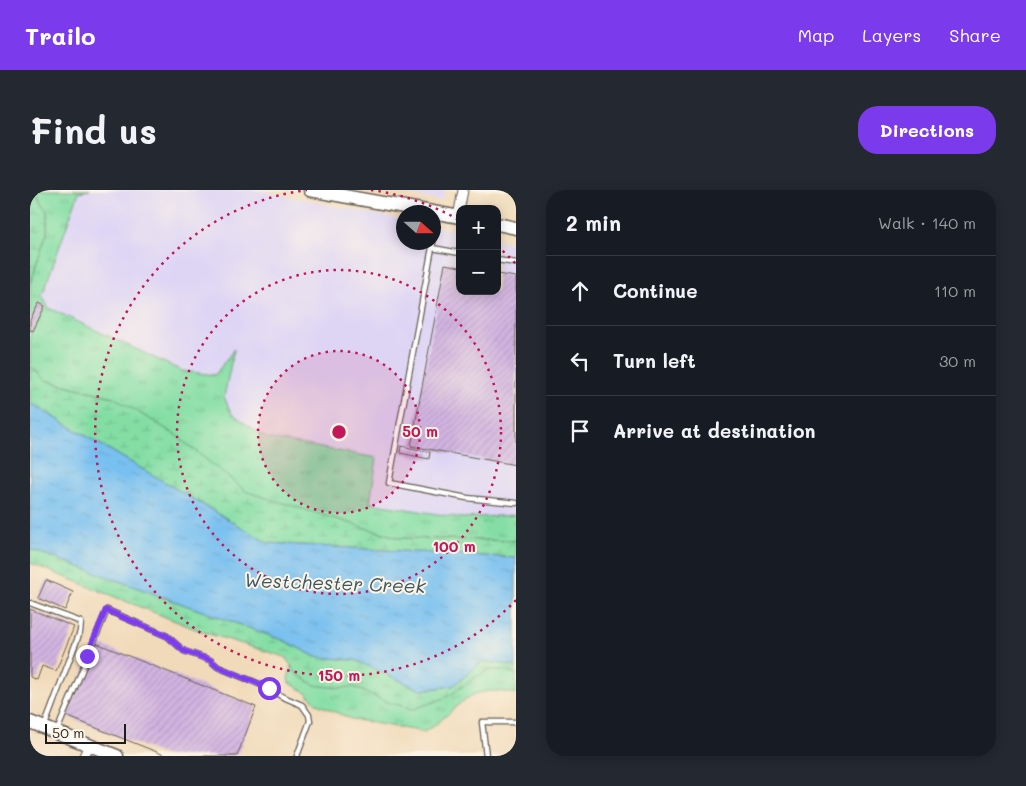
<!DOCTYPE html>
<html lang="en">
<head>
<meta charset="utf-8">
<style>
  :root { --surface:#171b24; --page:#242831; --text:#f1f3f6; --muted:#9ea1a6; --line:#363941; --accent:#7c3aed }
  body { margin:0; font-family:Mali,sans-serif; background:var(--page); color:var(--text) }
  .controls { position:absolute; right:15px; top:15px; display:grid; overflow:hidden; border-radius:10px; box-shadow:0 2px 12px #0003 }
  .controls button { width:45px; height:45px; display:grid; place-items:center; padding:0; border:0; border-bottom:1px solid var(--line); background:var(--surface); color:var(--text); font:25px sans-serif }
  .compass { position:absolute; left:366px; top:15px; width:45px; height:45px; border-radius:50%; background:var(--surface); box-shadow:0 2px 12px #0003; rotate:111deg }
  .scale { position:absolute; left:15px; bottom:12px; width:81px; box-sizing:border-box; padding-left:5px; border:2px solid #1c1c1c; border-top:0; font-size:14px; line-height:18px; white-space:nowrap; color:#1c1c1c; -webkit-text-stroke:4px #fcf5e5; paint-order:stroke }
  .stop { position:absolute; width:15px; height:15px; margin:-11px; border:4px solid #7c3aed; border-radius:50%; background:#fff }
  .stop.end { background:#7c3aed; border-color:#fff; box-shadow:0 1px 5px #0008 }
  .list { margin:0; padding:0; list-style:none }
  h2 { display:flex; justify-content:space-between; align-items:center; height:65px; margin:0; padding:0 20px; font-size:21px }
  h2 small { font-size:16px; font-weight:400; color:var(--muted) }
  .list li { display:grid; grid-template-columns:32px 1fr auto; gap:15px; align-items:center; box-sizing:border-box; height:70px; padding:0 20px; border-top:1px solid var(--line) }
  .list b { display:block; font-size:19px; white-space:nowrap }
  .list em { font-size:16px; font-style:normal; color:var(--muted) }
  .icon { flex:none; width:28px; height:28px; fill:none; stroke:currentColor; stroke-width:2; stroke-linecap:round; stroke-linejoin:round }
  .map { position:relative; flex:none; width:486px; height:566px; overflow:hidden; border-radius:20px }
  header { display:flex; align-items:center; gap:30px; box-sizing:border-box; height:70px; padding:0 25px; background:var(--accent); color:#fff }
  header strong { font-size:24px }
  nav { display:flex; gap:28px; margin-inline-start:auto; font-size:18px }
  .intro { display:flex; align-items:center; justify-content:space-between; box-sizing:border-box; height:120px; padding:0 30px }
  h1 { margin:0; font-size:35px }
  .button { padding:12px 22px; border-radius:20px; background:var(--accent); color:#fff; font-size:18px; font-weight:700 }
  main { display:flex; gap:30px; padding:0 30px }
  aside { flex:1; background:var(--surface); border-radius:20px; box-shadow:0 2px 12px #0003 }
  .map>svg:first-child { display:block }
  .built { fill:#ded5f5 }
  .grass { fill:url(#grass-tufts); stroke:#507d60 }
  .wetland { fill:url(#wetland-marsh); stroke:#507d60 }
  .water { fill:url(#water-ripples); stroke:#4a6e86 }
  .building { fill:url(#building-hatch) }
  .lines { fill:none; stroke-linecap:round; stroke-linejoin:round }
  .lane-casing { stroke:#675e53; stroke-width:7 }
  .street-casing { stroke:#675e53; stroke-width:11 }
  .secondary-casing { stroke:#675e53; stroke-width:15 }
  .lane { stroke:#fff; stroke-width:4.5 }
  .street { stroke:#fff; stroke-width:9 }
  .secondary { stroke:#fff; stroke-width:12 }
  .route { stroke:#7c3aed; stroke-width:6 }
  .ring { fill:none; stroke:#c2185b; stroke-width:2.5; stroke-dasharray:2.5 5 }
  .labels { text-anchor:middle; stroke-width:4; stroke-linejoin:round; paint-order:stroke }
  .water-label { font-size:19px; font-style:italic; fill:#3c5566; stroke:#fcf5e5 }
  .centre { fill:#c2185b; stroke:#fcf5e5; stroke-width:2.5 }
  .ring-label { font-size:15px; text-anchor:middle; font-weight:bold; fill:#c2185b; stroke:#fcf5e5; stroke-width:4; stroke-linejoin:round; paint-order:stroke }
</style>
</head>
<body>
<header>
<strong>Trailo</strong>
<nav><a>Map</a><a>Layers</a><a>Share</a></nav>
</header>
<div class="intro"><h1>Find us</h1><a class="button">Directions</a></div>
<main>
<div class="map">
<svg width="486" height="566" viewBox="0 0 486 566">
  <defs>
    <pattern id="grass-tufts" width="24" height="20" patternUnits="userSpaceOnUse" patternTransform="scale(1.25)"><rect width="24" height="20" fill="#84dea4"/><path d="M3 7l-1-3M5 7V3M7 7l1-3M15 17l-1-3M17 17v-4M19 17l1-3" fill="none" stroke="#71be8d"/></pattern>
    <pattern id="wetland-marsh" width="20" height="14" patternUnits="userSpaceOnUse" patternTransform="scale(1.25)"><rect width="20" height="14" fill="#84dea4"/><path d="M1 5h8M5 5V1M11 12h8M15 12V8" fill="none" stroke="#71be8d"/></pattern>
    <pattern id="water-ripples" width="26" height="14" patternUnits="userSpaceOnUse" patternTransform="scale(1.25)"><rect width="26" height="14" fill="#78c0f0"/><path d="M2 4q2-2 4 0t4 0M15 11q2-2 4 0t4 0" fill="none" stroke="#67a4cd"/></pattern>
    <pattern id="building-hatch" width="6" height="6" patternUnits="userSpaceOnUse" patternTransform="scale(1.25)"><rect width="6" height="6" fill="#d2b4e1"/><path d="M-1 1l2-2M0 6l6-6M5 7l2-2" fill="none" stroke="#b49ac0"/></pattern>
  </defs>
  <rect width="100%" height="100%" fill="#fcf5e5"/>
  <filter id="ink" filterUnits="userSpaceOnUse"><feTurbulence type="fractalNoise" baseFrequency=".02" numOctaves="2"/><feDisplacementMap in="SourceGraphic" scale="10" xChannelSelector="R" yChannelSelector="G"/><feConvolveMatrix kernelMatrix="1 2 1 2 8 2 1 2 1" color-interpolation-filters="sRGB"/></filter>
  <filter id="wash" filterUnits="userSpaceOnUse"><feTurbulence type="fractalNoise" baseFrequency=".0096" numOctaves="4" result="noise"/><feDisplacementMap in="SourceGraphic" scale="20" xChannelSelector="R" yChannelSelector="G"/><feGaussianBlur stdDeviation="1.12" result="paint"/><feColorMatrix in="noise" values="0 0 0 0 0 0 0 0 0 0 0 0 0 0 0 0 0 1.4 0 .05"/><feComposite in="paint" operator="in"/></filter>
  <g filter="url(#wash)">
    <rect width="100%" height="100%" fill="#f1daba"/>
    <g class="built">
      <path d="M 0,0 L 227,0 L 373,30 L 373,52 L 403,52 L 404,36 L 430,42 L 430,101 L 467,101 L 467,50 L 486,53 L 486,344 L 348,341 L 0,195 Z"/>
      <path d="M 351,0 L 415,0 L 412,11 Z"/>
    </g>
    <g class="grass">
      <path d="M 3,0 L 60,0 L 49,2 L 12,106 L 19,118 L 152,181 L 185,185 L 204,159 L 194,207 L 202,224 L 236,248 L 347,268 L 340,313 L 432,328 L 486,325 L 486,351 L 369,348 L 347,341 L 222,317 L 83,207 L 15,190 L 0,176 L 0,94 L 17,43 L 17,22 Z"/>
      <path d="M 261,476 L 267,484 L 308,498 L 324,497 L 357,512 L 439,491 L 457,480 L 473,480 L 486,484 L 486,504 C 433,492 433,519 394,542 L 321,529 L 287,514 L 274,501 L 259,493 L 258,489 Z"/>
    </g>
    <g class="wetland">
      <path d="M 0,0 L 3,0 L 17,22 L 17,43 L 0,94 Z"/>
      <path d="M 0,176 L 15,190 L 83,207 L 143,243 L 217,302 L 369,348 L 486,351 L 486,368 L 238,353 L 0,213 Z"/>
      <path d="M 0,359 L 255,451 L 286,467 L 325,470 L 391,500 L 423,496 L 453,471 L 486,476 L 486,484 L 473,480 L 457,480 L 417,507 L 384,519 L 357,512 L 324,497 L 308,498 L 284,495 L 267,484 L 255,467 L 173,442 L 0,373 Z"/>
    </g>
    <path class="water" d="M 0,213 L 238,353 L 486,368 L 486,476 L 453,471 L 423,496 L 391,500 L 325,470 L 286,467 L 255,451 L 0,359 Z"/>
    <g id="blocks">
      <g class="building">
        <path d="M 415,74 L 430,77 L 430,101 L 467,101 L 467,84 L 486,87 L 486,275 L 381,256 Z"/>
        <path d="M 9,113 L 15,116 L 3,141 L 0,140 L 0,130 Z"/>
        <path d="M 371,256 L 400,262 L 399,269 L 370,263 Z"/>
        <path d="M 16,390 L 43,402 L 35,420 L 8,408 Z"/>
        <path d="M 0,419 L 44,437 L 26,481 L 12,476 L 7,490 L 0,487 Z"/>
        <path d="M 66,453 L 226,517 L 207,566 L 137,566 L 36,526 Z"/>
      </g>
    </g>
  </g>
  <g filter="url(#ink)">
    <use href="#blocks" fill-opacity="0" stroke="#675e53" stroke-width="1"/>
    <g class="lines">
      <defs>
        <g id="lane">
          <path d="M 403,47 L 407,24"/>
          <path d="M 403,52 L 359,293 L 437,308 L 486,313"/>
          <path d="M 402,58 L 430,63"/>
          <path d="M 467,70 L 486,73"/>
          <path d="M 0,413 L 51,432 L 50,442 L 15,535"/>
          <path d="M 27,541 L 77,420 L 137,446 L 154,461 L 180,470 L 188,477 L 239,498 L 251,506 L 272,515 L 279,525 L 280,531 L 267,566"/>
          <path d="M 456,566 L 452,532 L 486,532"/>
        </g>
        <g id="street">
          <path d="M 428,27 L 433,0"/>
          <path d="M 54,566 L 59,555"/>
        </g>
        <g id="secondary">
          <path d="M 280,0 L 430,27"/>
          <path d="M 467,34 L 486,38"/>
          <path d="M 0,532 L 87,566"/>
        </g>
      </defs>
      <use href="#lane" class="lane-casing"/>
      <use href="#street" class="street-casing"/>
      <use href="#secondary" class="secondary-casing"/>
      <use href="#lane" class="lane"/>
      <use href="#street" class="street"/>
      <use href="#secondary" class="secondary"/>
    </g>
  </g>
  <g class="lines" filter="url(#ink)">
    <path class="route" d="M 57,466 L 76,420 L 137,446 L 154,461 L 180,470 L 188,477 L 239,498"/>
  </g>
  <circle cx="309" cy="242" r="81" fill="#c2185b" fill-opacity=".12"/>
  <g class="ring">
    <circle cx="309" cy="242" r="81"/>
    <circle cx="309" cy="242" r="162"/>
    <path d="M486 410A244 244 0 1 1 277 0M341 0A244 244 0 0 1 429 30M467 56A244 244 0 0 1 486 74"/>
  </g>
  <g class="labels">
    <g class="water-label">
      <text transform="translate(305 393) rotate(2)" y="7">Westchester Creek</text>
    </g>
  </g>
  <circle cx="309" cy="242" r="8" class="centre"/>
  <g class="ring-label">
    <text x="390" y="247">50 m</text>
    <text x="424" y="362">100 m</text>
    <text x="309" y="491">150 m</text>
  </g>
</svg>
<div class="controls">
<button>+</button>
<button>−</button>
</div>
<svg class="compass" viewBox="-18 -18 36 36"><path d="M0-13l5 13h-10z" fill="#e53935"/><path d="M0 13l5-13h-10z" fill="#9ea1a6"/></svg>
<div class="scale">50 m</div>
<div class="stop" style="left:239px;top:498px"></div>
<div class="stop end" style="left:57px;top:466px"></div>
</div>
<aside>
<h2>2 min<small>Walk · 140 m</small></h2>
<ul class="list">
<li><svg class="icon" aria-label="ahead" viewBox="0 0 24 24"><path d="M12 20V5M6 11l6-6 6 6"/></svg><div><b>Continue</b></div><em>110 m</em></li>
<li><svg class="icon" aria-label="left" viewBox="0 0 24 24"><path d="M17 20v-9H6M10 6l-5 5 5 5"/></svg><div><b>Turn left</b></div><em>30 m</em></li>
<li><svg class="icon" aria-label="arrive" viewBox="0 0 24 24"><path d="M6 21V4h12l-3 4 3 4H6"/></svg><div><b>Arrive at destination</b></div></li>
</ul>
</aside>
</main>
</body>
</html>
